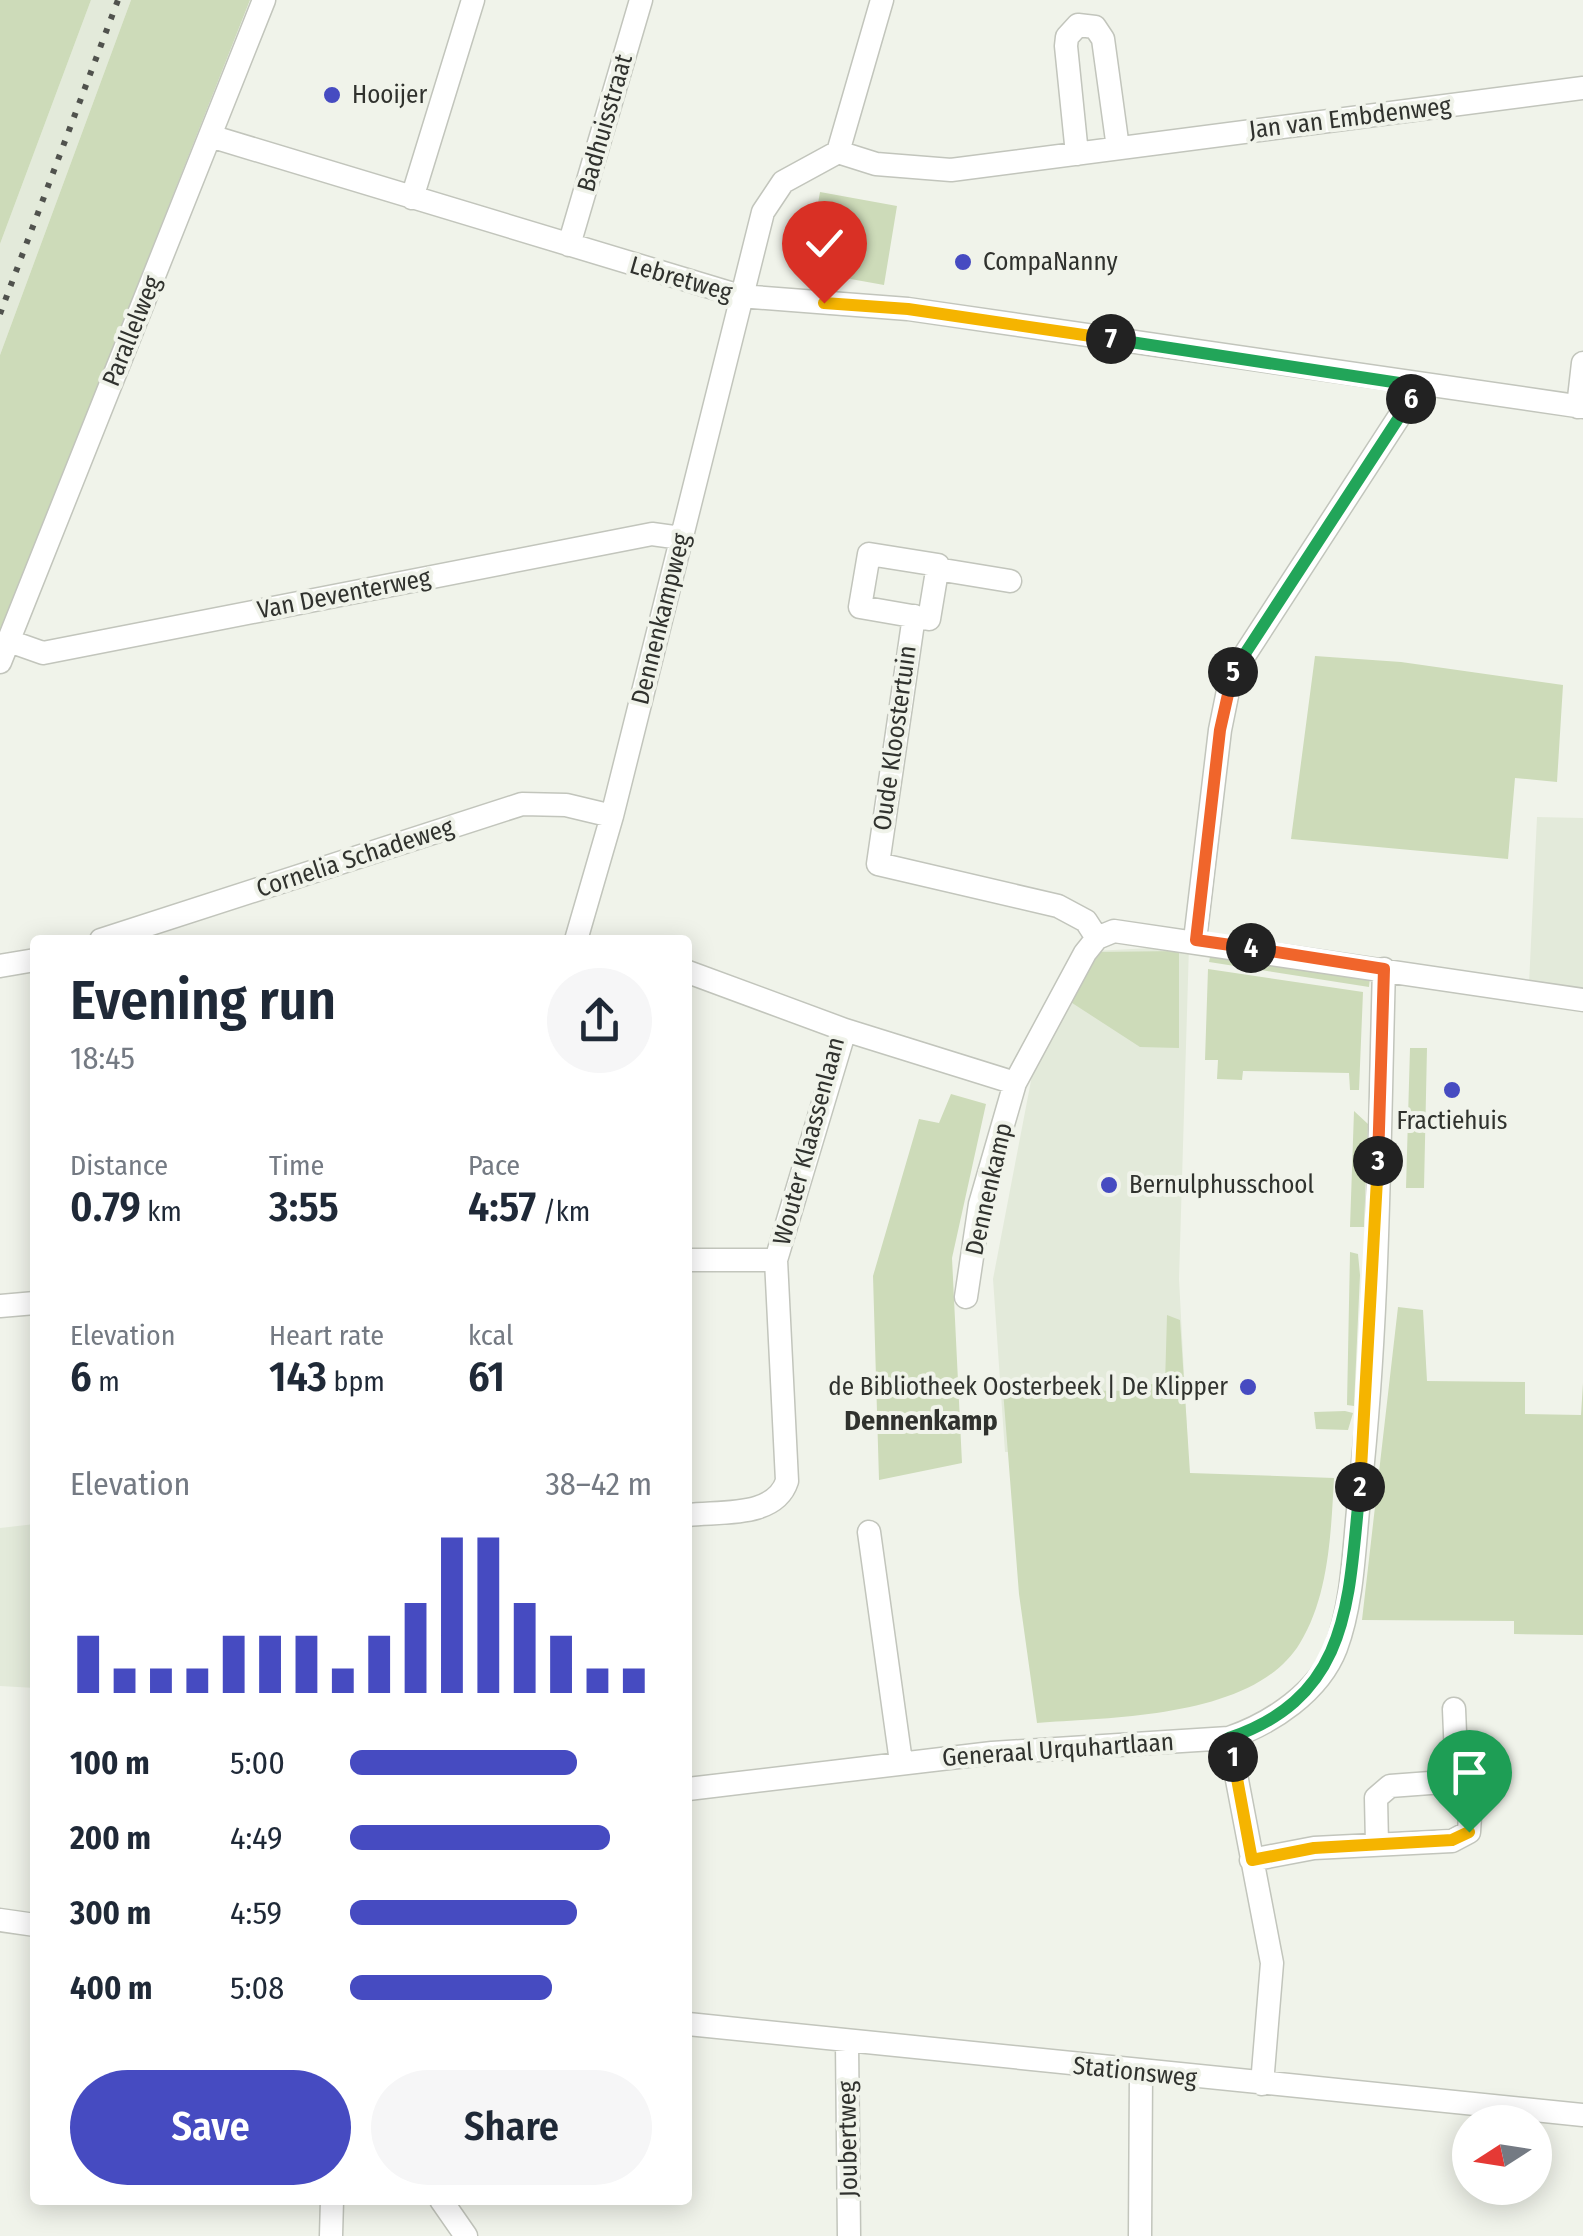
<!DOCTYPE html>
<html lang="en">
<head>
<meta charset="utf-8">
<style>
  :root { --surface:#fff; --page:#f6f6f7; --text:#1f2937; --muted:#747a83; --accent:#464bc1 }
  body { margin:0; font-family:"Fira Sans Condensed",sans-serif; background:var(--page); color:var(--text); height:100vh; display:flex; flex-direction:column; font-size:38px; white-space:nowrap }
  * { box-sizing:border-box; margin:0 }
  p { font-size:32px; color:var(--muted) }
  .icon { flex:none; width:55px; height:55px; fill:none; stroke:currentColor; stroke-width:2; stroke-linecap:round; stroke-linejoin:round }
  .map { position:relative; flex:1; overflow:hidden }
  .panel { position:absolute; left:30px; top:935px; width:662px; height:1270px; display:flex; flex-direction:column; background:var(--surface); border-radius:10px; box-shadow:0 5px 25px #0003 }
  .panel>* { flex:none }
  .needle { width:65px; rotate:258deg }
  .controls { position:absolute; left:1452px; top:2105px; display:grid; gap:20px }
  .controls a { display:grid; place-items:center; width:100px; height:100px; border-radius:50%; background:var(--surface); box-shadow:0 5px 25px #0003; font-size:50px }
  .pin { position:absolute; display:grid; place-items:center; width:85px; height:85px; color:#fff; margin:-102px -42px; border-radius:50% 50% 50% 0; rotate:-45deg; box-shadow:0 0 10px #0007 }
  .pin .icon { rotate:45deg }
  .km { position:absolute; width:50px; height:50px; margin:-25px; border-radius:50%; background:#222; color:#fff; font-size:28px; line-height:50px; text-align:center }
  .round { display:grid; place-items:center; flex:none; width:105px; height:105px; border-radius:52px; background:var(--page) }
  .headline { display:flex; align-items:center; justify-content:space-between; height:170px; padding:0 40px }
  h1 { font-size:55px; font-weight:600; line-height:75px }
  .stats { display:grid; grid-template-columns:repeat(3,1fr); gap:15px; height:170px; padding:10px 40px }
  .stats div { display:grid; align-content:center }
  .stats b { font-size:42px; font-weight:600 }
  .stats small { font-size:28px; font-weight:400 }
  .stats p { font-size:28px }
  .chart { height:280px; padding:20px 40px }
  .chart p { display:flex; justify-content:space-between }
  .chart svg { width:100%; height:180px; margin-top:10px; stroke:var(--accent); stroke-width:6 }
  .cta { display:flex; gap:20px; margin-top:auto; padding:20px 40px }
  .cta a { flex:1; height:115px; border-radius:60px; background:var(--accent); color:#fff; font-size:40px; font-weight:600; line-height:115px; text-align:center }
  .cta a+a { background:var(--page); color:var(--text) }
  ul { padding:0 40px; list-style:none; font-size:32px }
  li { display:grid; grid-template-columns:160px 120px 1fr; align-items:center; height:75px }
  li i { height:25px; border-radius:12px; background:var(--accent) }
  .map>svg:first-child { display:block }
  .built { fill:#e3eada }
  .green { fill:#cddbb9 }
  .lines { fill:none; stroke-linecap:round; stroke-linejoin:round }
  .minor-casing { stroke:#c2c5bc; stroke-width:25 }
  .minor { stroke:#fff; stroke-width:22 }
  .rail { stroke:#50524d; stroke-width:6; stroke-dasharray:5 10; stroke-linecap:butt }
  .split-1-casing { stroke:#fff; stroke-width:20 }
  .split-2-casing { stroke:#fff; stroke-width:20 }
  .split-3-casing { stroke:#fff; stroke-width:20 }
  .split-4-casing { stroke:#fff; stroke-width:20 }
  .split-5-casing { stroke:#fff; stroke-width:20 }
  .split-6-casing { stroke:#fff; stroke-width:20 }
  .split-7-casing { stroke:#fff; stroke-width:20 }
  .split-8-casing { stroke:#fff; stroke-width:20 }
  .split-1 { stroke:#f5b400; stroke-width:12 }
  .split-2 { stroke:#22a559; stroke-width:12 }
  .split-3 { stroke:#f5b400; stroke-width:12 }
  .split-4 { stroke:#f0652b; stroke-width:12 }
  .split-5 { stroke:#f0652b; stroke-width:12 }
  .split-6 { stroke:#22a559; stroke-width:12 }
  .split-7 { stroke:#22a559; stroke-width:12 }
  .split-8 { stroke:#f5b400; stroke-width:12 }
  .poi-dot { fill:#464bc1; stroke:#f0f3ea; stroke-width:4 }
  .labels { text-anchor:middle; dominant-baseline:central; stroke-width:8; stroke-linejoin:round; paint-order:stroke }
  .poi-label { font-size:25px; fill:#30322e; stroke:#f0f3ea; text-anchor:start }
  .street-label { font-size:25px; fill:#30322e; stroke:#f0f3ea }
  .neighbourhood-label { font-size:28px; font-weight:bold; fill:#30322e; stroke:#f0f3ea }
</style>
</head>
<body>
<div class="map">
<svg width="1583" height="2236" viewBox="0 0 1583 2236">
  <rect width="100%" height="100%" fill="#f0f3ea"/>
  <path class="built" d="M 91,0 L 131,0 L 0,355 L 0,244 Z
    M 1537,817 L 1583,818 L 1583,993 L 1529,984 Z
    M 1189,946 L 1179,1279 L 1188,1450 L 1005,1452 L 993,1279 L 1034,1065 L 1094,951 Z
    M 35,1524 L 35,1688 L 0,1686 L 0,1528 Z"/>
  <path class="green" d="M 0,0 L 91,0 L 0,244 Z
    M 131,0 L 250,0 L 0,634 L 0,355 Z
    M 820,192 L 897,206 L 884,285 L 806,271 Z
    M 1315,656 L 1401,662 L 1563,685 L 1557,782 L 1515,778 L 1508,859 L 1291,839 Z
    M 1179,951 L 1179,1048 L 1140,1047 L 1066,999 L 1097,952 Z
    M 1211,952 L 1370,977 L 1369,987 L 1209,962 Z
    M 1208,969 L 1363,992 L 1359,1090 L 1350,1090 L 1349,1073 L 1243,1071 L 1242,1080 L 1217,1079 L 1218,1060 L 1205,1060 Z
    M 1410,1048 L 1427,1048 L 1424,1188 L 1406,1188 Z
    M 951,1094 L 986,1104 L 952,1258 L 962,1463 L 879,1480 L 873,1276 L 919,1119 L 939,1123 Z
    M 1354,1111 L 1368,1124 L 1364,1227 L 1350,1227 Z
    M 1350,1252 L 1358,1254 L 1360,1275 L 1354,1406 L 1347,1405 Z
    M 1398,1307 L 1423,1310 L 1427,1381 L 1525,1382 L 1525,1414 L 1581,1415 L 1583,1383 L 1583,1635 L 1514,1634 L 1514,1621 L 1362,1620 Z
    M 1167,1315 L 1180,1320 L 1190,1473 L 1334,1478 C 1331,1532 1329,1596 1300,1643 C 1255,1718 1115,1717 1037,1723 L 1019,1594 L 1003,1390 L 1141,1391 L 1142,1384 L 1165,1384 Z
    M 1345,1411 L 1353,1413 L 1348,1430 L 1316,1429 L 1314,1412 Z"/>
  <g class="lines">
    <g class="minor-casing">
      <path id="minor" d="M 210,136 L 740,296 L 908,309 L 1583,407
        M 838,152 L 876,164 L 951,170 L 1583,88
        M 838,152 L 882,0
        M 1077,154 L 1066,46 L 1067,37 L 1078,25 L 1095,27 L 1103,39 L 1118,148
        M 412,198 L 473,0
        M 569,245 L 641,0
        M 1578,407 L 1583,363
        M 869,554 L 938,565 L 929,619 L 860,607 Z
        M 937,569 L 1010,581
        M 914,616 L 878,864 L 1058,906 L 1086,921 L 1097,938
        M 9,641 L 43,653 L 652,534 L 681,538
        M 0,662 L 264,0
        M 101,940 L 522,804 L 566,805 L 612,816
        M 576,940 L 612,816 L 763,212 L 783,182 L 838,152
        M 1195,940 L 1220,730 L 1231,676 L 1419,386
        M 0,966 L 35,960
        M 688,972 L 845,1030 L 776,1260 L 787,1481 C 775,1518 721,1511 688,1515
        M 845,1030 L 1015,1083 L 1085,953 L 1097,938 L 1114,931 L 1583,1000
        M 688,1260 L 776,1260
        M 966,1297 L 980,1204 L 1015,1083
        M 0,1306 L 35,1303
        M 869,1532 L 901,1762
        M 1454,1709 L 1457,1781
        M 1229,1738 L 1272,1963 L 1262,2084
        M 688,1789 L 992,1753 L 1229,1738 C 1272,1723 1319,1692 1336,1648 C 1354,1600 1354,1541 1360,1491 C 1379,1318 1379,1142 1384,969
        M 1251,1860 L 1314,1848 L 1452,1841 L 1469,1832 L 1471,1800 L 1457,1781 L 1390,1786 L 1376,1798 L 1377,1844
        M 0,1920 L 35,1925
        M 688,2024 L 1583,2115
        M 847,2043 L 849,2236
        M 441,2200 L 466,2236
        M 331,2236 L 332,2200
        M 1140,2236 L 1141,2072"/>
    </g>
    <use href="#minor" class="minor"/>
    <path class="rail" d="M 0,314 L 118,0"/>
  </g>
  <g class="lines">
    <g class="split-1-casing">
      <path id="split-1" d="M 1233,1757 L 1252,1860 L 1314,1848 L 1452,1840 L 1469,1832"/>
    </g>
    <g class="split-2-casing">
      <path id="split-2" d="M 1233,1757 L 1229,1738 C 1353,1696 1348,1597 1360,1487"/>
    </g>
    <g class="split-3-casing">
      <path id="split-3" d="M 1360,1487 L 1378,1161"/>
    </g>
    <g class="split-4-casing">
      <path id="split-4" d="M 1251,948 L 1384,969 L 1378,1161"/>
    </g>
    <g class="split-5-casing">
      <path id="split-5" d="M 1233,672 L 1220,730 L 1196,940 L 1251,948"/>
    </g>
    <g class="split-6-casing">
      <path id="split-6" d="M 1233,672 L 1411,399"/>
    </g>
    <g class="split-7-casing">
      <path id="split-7" d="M 1111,339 L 1419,386 L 1411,399"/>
    </g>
    <g class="split-8-casing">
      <path id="split-8" d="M 824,303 L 908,309 L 1111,339"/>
    </g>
    <use href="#split-1" class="split-1"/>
    <use href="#split-2" class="split-2"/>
    <use href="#split-3" class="split-3"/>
    <use href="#split-4" class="split-4"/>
    <use href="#split-5" class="split-5"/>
    <use href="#split-6" class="split-6"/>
    <use href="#split-7" class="split-7"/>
    <use href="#split-8" class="split-8"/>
  </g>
  <g class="poi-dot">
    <circle cx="332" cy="95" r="10"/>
    <circle cx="963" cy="262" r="10"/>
    <circle cx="1452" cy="1090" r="10"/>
    <circle cx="1109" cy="1185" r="10"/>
    <circle cx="1248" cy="1387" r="10"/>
  </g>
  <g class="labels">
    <g class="poi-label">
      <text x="352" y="95">Hooijer</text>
      <text x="983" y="262">CompaNanny</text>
      <text x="1452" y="1121" text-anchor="middle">Fractiehuis</text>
      <text x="1129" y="1185">Bernulphusschool</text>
      <text x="1228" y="1387" text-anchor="end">de Bibliotheek Oosterbeek | De Klipper</text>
    </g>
    <g class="street-label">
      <text transform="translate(1350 118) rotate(-7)">Jan van Embdenweg</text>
      <text transform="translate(605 123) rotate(-74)">Badhuisstraat</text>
      <text transform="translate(681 279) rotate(16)">Lebretweg</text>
      <text transform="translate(132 331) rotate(-68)">Parallelweg</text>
      <text transform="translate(344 594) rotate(-11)">Van Deventerweg</text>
      <text transform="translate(661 619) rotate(-76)">Dennenkampweg</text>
      <text transform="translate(895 738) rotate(-82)">Oude Kloostertuin</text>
      <text transform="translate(355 858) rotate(-18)">Cornelia Schadeweg</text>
      <text transform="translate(809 1141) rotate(-75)">Wouter Klaassenlaan</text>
      <text transform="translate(989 1189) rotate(-77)">Dennenkamp</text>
      <text transform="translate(1058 1750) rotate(-4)">Generaal Urquhartlaan</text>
      <text transform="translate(1135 2072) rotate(6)">Stationsweg</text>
      <text transform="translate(848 2139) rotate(-91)">Joubertweg</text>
    </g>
    <g class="neighbourhood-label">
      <text x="921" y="1420">Dennenkamp</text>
    </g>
  </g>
</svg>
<div class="controls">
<a><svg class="needle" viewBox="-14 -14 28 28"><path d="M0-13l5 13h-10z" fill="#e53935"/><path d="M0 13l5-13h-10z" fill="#747a83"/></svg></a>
</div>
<div class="pin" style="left:1469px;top:1832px;background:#1e9e55"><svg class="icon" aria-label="arrive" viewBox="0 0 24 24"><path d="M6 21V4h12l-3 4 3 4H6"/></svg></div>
<div class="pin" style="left:824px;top:303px;background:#d93025"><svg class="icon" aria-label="check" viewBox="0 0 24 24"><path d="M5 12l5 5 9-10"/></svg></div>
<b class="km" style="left:1233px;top:1757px">1</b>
<b class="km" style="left:1360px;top:1487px">2</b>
<b class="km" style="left:1378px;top:1161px">3</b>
<b class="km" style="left:1251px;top:948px">4</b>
<b class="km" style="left:1233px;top:672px">5</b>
<b class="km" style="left:1411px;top:399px">6</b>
<b class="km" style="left:1111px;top:339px">7</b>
<section class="panel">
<div class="headline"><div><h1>Evening run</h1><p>18:45</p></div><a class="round"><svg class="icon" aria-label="share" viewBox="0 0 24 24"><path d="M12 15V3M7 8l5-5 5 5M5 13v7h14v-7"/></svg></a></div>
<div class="stats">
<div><p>Distance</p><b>0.79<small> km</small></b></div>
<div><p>Time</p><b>3:55</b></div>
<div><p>Pace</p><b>4:57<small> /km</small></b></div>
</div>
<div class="stats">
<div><p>Elevation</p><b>6<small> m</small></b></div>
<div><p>Heart rate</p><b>143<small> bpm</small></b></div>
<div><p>kcal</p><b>61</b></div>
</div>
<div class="chart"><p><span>Elevation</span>38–42 m</p>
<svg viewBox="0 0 160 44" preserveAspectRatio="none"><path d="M5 44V30M15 44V38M25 44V38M35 44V38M45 44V30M55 44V30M65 44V30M75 44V38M85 44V30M95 44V22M105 44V6M115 44V6M125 44V22M135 44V30M145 44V38M155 44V38"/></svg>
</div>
<ul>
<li><b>100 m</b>5:00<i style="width:75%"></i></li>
<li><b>200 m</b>4:49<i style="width:86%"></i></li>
<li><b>300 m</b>4:59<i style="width:75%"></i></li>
<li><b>400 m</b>5:08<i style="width:67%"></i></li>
</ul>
<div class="cta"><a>Save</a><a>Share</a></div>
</section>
</div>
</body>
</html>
